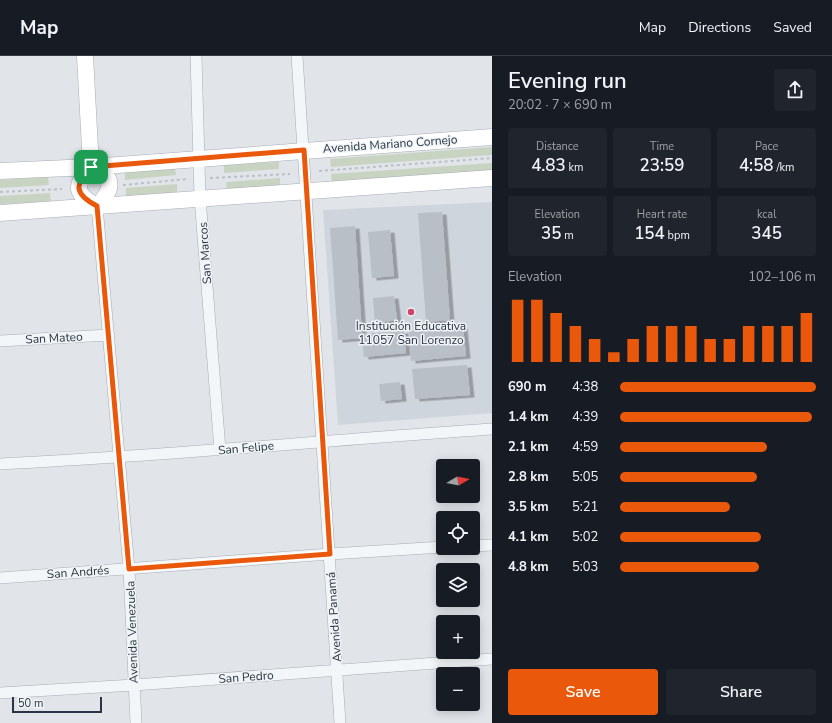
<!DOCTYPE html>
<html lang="en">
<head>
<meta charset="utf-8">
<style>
  :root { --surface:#171b24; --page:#20242c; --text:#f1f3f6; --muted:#9ea1a6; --line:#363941; --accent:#ea580c }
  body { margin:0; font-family:"Nunito Sans",sans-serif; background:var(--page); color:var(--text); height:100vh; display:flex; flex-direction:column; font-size:15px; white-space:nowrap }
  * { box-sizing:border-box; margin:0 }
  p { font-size:13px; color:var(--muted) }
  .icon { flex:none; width:22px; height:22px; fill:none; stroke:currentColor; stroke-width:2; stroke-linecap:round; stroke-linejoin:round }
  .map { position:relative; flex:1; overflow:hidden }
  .drawer { display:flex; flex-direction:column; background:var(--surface); width:340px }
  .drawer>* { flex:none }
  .needle { width:26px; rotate:80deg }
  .tools { position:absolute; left:436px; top:403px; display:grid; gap:8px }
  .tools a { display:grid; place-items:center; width:44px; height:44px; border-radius:4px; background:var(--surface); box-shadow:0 2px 10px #0003; font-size:20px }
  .scale { position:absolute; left:12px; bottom:10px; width:90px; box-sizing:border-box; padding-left:4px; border:2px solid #293542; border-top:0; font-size:11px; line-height:14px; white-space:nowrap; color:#293542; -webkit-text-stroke:3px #f0f4f7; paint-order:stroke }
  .pin { position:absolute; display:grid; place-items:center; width:34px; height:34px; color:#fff; margin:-17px; border-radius:8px; box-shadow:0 2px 6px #0006 }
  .round { display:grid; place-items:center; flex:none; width:42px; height:42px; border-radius:4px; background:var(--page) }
  .summary { display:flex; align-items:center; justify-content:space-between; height:68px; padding:0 16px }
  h1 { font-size:22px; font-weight:600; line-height:30px }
  .stats { display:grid; grid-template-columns:repeat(3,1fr); gap:6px; height:68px; padding:4px 16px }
  .stats div { display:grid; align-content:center; border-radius:4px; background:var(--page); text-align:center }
  .stats b { font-size:17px; font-weight:600 }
  .stats small { font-size:11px; font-weight:400 }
  .stats p { font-size:11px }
  .chart { height:112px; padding:8px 16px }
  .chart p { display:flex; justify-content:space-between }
  .chart svg { width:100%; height:72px; margin-top:4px; stroke:var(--accent); stroke-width:6 }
  .primary-button { display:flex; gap:8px; margin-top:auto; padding:8px 16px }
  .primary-button a { flex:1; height:46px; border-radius:4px; background:var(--accent); color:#fff; font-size:16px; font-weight:600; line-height:46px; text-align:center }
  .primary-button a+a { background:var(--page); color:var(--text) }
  ul { padding:0 16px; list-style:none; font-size:13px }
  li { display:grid; grid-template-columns:64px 48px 1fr; align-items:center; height:30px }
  li i { height:10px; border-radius:5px; background:var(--accent) }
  header { display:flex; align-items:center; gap:24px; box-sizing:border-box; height:56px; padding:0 20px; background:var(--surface); border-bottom:1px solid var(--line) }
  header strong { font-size:19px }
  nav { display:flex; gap:22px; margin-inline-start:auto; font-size:14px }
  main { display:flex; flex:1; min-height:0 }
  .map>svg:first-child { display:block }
  .built { fill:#cfd5dc }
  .green { fill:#c8d4c1 }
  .building { fill:#b8bfc7; filter:url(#shadow) }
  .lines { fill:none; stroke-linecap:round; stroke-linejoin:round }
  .street-casing { stroke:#a6adb4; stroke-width:12 }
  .secondary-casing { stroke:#a6adb4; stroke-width:17 }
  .path { stroke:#bac0c5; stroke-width:2; stroke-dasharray:3 3; stroke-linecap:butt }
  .street { stroke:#f3f6f8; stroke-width:11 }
  .secondary { stroke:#fff; stroke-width:16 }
  .route-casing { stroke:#fff; stroke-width:8 }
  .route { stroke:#ea580c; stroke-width:5 }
  .poi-dot { fill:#d14368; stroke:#f0f4f7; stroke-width:1.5 }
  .labels { text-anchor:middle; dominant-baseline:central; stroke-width:3; stroke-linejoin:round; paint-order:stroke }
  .street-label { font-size:12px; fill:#293542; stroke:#f0f4f7 }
  .poi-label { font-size:12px; fill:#293542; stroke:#f0f4f7 }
</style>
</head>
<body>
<header>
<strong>Map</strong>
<nav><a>Map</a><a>Directions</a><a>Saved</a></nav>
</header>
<main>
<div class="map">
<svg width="492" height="667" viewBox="0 0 492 667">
  <defs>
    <filter id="shadow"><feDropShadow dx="4.5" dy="2.5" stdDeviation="0" flood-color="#0004"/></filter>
  </defs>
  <rect width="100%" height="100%" fill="#e1e5ea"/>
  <path class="built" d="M 492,146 L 492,357 L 338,369 L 323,154 Z"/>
  <path class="green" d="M 492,91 L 492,99 L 331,111 L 330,103 Z
    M 279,106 L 279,113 L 224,117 L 224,109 Z
    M 492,107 L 492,115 L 332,127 L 331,118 Z
    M 175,112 L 176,119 L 125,124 L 125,116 Z
    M 48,121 L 49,129 L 0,132 L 0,124 Z
    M 280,122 L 280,131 L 227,134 L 226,126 Z
    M 177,128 L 177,136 L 126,141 L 126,132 Z
    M 50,137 L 51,146 L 0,148 L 0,140 Z"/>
  <path class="building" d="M 442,156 L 450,264 L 426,266 L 418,157 Z
    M 355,170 L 362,278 L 404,275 L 406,297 L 364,301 L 362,282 L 338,284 L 330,172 Z
    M 390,174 L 394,220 L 372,222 L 368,176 Z
    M 394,240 L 397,264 L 375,267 L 373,242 Z
    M 463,270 L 466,300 L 411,305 L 409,275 Z
    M 467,309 L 470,339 L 415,343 L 412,313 Z
    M 400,326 L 402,343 L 381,345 L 379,328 Z"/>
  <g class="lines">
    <g class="street-casing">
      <path id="street" d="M 196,0 L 200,142 L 220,394
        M 297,0 L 340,667
        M 97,150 L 129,513 L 136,667
        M 0,285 L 109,279
        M 0,408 C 164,400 328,384 492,373
        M 473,490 L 492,489
        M 0,522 L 330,498 L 443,491
        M 0,637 L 134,629 L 492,603"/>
    </g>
    <g class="secondary-casing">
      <path id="secondary" d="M 85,0 L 91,111 C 74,129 74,138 97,150 C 114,133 115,120 91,111
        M 0,115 L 91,111 L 492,81
        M 0,157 L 492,122"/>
    </g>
    <path class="path" d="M 319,115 L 492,102
      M 210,122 L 290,118
      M 123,129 L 188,123
      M 0,136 L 62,133"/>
    <use href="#street" class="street"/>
    <use href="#secondary" class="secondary"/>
  </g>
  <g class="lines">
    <g class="route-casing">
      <path id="route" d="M 304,94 L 330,498 L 129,513 L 97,150 C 74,138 74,128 91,111 Z"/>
    </g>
    <use href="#route" class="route"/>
  </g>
  <circle class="poi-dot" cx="411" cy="256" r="4"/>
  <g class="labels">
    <g class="street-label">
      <text transform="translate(390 88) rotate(-4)">Avenida Mariano Cornejo</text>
      <text transform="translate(205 197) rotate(-94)">San Marcos</text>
      <text transform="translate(54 282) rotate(-3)">San Mateo</text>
      <text transform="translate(246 392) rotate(-5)">San Felipe</text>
      <text transform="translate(78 516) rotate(-4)">San Andrés</text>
      <text transform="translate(334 561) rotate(-94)">Avenida Panamá</text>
      <text transform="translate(132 576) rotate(-92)">Avenida Venezuela</text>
      <text transform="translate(246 621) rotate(-4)">San Pedro</text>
    </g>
    <g class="poi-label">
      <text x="411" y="270">Institución Educativa<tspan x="411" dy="14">11057 San Lorenzo</tspan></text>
    </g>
  </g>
</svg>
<div class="tools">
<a><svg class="needle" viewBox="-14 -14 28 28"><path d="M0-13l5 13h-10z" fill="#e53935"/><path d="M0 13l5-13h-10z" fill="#9ea1a6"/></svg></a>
<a><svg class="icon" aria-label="locate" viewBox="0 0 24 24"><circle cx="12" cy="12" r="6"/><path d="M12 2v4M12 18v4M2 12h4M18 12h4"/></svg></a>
<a><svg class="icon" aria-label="layers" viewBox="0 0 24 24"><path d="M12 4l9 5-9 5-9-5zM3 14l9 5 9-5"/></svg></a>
<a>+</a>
<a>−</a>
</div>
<div class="scale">50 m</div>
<div class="pin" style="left:91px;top:111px;background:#1e9e55"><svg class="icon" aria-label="arrive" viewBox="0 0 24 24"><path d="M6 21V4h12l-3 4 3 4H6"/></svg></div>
</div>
<section class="drawer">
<div class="summary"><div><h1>Evening run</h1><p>20:02 · 7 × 690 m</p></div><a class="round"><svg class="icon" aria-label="share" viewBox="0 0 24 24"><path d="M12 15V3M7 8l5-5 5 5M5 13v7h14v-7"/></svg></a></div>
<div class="stats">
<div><p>Distance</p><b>4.83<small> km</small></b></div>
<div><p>Time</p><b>23:59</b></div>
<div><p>Pace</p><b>4:58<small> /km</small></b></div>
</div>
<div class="stats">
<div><p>Elevation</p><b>35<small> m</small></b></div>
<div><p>Heart rate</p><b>154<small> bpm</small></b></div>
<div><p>kcal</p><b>345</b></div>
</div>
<div class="chart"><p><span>Elevation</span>102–106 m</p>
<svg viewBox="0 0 160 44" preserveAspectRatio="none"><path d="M5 44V6M15 44V6M25 44V14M35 44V22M45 44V30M55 44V38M65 44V30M75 44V22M85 44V22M95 44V22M105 44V30M115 44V30M125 44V22M135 44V22M145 44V22M155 44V14"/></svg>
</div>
<ul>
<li><b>690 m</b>4:38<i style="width:100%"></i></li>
<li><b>1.4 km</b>4:39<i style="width:98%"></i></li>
<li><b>2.1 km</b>4:59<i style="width:75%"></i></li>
<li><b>2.8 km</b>5:05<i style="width:70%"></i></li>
<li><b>3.5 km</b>5:21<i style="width:56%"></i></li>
<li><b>4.1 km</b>5:02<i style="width:72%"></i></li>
<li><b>4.8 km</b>5:03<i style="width:71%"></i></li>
</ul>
<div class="primary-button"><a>Save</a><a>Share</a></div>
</section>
</main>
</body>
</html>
